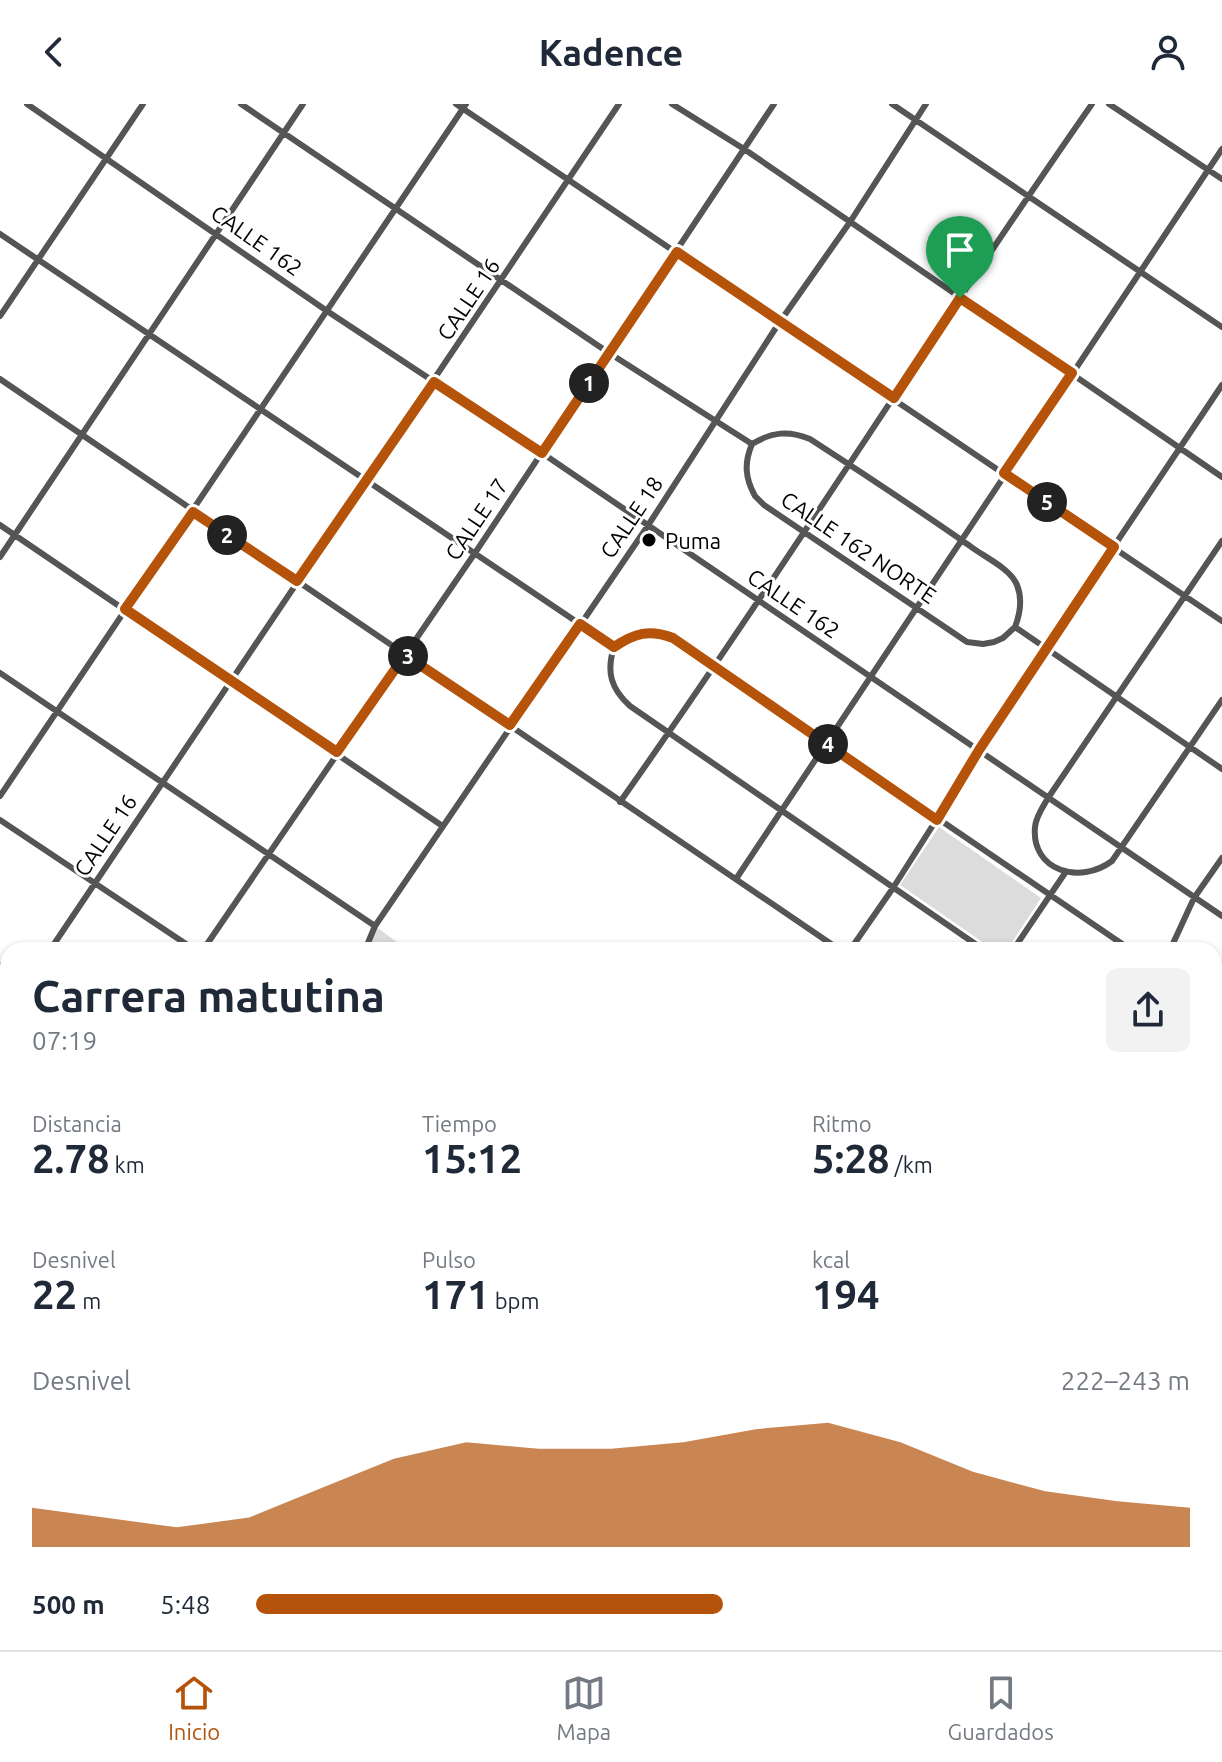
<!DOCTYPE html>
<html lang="es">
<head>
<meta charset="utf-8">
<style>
  :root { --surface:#fff; --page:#f2f2f3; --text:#1f2937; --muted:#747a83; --line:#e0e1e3; --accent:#b45309 }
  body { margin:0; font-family:Ubuntu,sans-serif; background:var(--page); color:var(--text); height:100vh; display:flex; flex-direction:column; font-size:30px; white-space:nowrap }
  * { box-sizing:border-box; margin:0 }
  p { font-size:26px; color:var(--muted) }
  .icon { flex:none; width:44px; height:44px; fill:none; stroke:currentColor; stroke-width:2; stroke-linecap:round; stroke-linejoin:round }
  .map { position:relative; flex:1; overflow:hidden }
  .side { position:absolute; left:0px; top:838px; width:1222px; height:708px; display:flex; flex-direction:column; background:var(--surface); border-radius:24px 24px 0 0; box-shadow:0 2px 6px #0004 }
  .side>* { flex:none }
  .pin { position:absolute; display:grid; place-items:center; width:68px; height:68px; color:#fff; margin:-82px -34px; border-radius:50% 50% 50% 0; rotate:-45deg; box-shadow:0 0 8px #0007 }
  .pin .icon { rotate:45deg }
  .km { position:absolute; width:40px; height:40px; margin:-20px; border-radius:50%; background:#222; color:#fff; font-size:22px; line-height:40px; text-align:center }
  .round { display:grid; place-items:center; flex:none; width:84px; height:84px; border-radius:12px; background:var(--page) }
  .summary { display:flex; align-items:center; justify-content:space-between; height:136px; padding:0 32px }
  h1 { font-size:44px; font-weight:600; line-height:60px }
  .stats { display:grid; grid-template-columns:repeat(3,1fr); gap:12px; height:136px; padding:8px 32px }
  .stats div { display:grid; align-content:center }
  .stats b { font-size:40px; font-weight:600 }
  .stats small { font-size:22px; font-weight:400 }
  .stats p { font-size:22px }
  .chart { height:224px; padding:16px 32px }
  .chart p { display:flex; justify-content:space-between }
  .chart svg { width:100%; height:144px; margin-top:8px; fill:var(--accent); opacity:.7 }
  ul { padding:0 32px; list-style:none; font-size:26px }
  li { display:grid; grid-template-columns:128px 96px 1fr; align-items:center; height:60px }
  li i { height:20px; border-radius:10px; background:var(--accent) }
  header { display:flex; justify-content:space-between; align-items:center; height:104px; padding:0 32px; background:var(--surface); font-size:36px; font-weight:600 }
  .tab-bar { display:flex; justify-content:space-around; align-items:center; height:112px; border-top:2px solid var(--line); background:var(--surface); font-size:22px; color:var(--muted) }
  .tab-bar a { display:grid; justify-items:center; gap:4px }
  .tab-bar .current { color:var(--accent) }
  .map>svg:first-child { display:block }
  .green { fill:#dcdcdc }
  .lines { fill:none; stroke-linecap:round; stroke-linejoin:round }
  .street { stroke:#555; stroke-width:6 }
  .route-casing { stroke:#fff; stroke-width:16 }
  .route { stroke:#b45309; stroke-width:10 }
  .poi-dot { fill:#000; stroke:#fff; stroke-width:3 }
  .labels { text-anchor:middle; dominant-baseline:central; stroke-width:6; stroke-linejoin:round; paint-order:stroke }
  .street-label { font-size:22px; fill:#000; stroke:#fff }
  .poi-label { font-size:22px; fill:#000; stroke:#fff; text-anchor:start }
</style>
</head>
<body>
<header><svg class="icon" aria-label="back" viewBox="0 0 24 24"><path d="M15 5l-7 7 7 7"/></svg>Kadence<svg class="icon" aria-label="person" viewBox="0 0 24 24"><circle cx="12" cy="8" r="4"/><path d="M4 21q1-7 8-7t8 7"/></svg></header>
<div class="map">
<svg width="1222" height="1546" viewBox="0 0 1222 1546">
  <rect width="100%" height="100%" fill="#fff"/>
  <path class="green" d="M 939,723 L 1041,794 L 1007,846 L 994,846 L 900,781 Z
    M 375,822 L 408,846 L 367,846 Z"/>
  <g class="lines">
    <path class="street" d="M 27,0 L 327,207 L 542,349 L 1222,812
      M 241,0 L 609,249 L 752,340 C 744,359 745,374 755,392 L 764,401 L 967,538 L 983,540 L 994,538 L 1003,534 L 1015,523 L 1222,665
      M 456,0 L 1222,517
      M 672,0 L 744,45 L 1222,373
      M 892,0 L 1222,223
      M 1109,0 L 1222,75
      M 0,130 L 614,543
      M 0,212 L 143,0
      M 0,275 L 840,846
      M 752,340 C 772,328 788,326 810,335 C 864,370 917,405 970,442 C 984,453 1010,464 1017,481 C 1023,496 1020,510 1015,523
      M 0,421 L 441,721
      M 1222,437 L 1048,694 C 1043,703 1036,712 1035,723 C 1031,767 1080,781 1112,757 L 1222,596
      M 0,453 L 303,0
      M 614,543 C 635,529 649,525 673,534 L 1131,846
      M 614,543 C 606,568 611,585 630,602 L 984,846
      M 0,569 L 375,822
      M 0,692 L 466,0
      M 620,698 C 782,469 931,230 1092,0
      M 0,716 L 195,846
      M 736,775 L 1222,45
      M 50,846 L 619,0
      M 203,846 L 475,449 L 774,0
      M 365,846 L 375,822 L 647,423 L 779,219 L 850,118 L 926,0
      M 850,846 L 893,784 L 1045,545 L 1222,281
      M 1013,846 L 1065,769
      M 1170,846 L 1194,794 L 1222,754
      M 0,861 L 8,866
      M 0,921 L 8,909
      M 1214,951 L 1222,957
      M 1214,993 L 1222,982
      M 0,1004 L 8,1010
      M 1214,1112 L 1222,1118
      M 0,1149 L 8,1137
      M 0,1154 L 8,1159
      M 1214,1212 L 1222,1217
      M 1214,1236 L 1222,1224
      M 0,1297 L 8,1302
      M 1214,1344 L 1222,1349
      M 0,1407 L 8,1395
      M 0,1442 L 8,1448
      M 1214,1473 L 1222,1462
      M 140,1538 L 151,1546
      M 879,1538 L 892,1546
      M 1114,1538 L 1125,1546
      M 831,1546 L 837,1538
      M 1000,1546 L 1006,1538
      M 1163,1546 L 1169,1538"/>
  </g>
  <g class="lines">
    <g class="route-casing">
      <path id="route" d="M 677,148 L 894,294 L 960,194 L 1072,269 L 1004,369 L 1114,443 L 979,646 L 937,716 L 673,534 C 649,525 635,529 614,543 L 580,520 L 510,621 L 405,551 L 337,648 L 125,505 L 193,408 L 297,477 L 434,278 L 542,349 Z"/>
    </g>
    <use href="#route" class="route"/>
  </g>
  <circle class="poi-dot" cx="649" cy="436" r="8"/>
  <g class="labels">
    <g class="street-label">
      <text transform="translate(257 136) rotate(35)">CALLE 162</text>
      <text transform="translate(468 195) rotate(-56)">CALLE 16</text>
      <text transform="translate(631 413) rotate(-56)">CALLE 18</text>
      <text transform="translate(476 415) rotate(-56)">CALLE 17</text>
      <text transform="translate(859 443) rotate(34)">CALLE 162 NORTE</text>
      <text transform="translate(794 499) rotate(34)">CALLE 162</text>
      <text transform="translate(105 731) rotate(-56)">CALLE 16</text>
    </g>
    <g class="poi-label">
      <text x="665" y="436">Puma</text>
    </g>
  </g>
</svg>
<div class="pin" style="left:960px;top:194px;background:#1e9e55"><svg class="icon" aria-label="arrive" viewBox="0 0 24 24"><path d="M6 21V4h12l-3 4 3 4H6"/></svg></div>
<b class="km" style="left:589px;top:279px">1</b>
<b class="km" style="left:227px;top:431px">2</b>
<b class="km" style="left:408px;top:552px">3</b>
<b class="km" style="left:828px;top:640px">4</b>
<b class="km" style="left:1047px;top:398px">5</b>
<section class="side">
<div class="summary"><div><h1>Carrera matutina</h1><p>07:19</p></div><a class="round"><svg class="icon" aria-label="share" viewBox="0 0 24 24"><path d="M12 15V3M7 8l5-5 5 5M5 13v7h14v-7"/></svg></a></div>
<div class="stats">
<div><p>Distancia</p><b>2.78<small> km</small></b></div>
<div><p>Tiempo</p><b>15:12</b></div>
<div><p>Ritmo</p><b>5:28<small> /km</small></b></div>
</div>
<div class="stats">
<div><p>Desnivel</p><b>22<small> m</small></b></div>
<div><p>Pulso</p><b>171<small> bpm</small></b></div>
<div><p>kcal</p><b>194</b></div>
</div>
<div class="chart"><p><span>Desnivel</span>222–243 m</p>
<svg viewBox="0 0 160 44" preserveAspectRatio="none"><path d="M0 44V32L10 35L20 38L30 35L40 26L50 17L60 12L70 14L80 14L90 12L100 8L110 6L120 12L130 21L140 27L150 30L160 32V44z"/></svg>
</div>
<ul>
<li><b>500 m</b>5:48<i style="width:50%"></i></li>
</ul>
</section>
</div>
<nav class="tab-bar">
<a class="current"><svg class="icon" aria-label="home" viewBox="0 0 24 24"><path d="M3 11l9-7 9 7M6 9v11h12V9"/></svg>Inicio</a>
<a><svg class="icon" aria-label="map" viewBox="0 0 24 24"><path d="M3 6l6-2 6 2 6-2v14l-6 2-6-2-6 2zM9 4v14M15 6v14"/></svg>Mapa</a>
<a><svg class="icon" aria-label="saved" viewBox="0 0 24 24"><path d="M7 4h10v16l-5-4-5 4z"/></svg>Guardados</a>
</nav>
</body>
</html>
